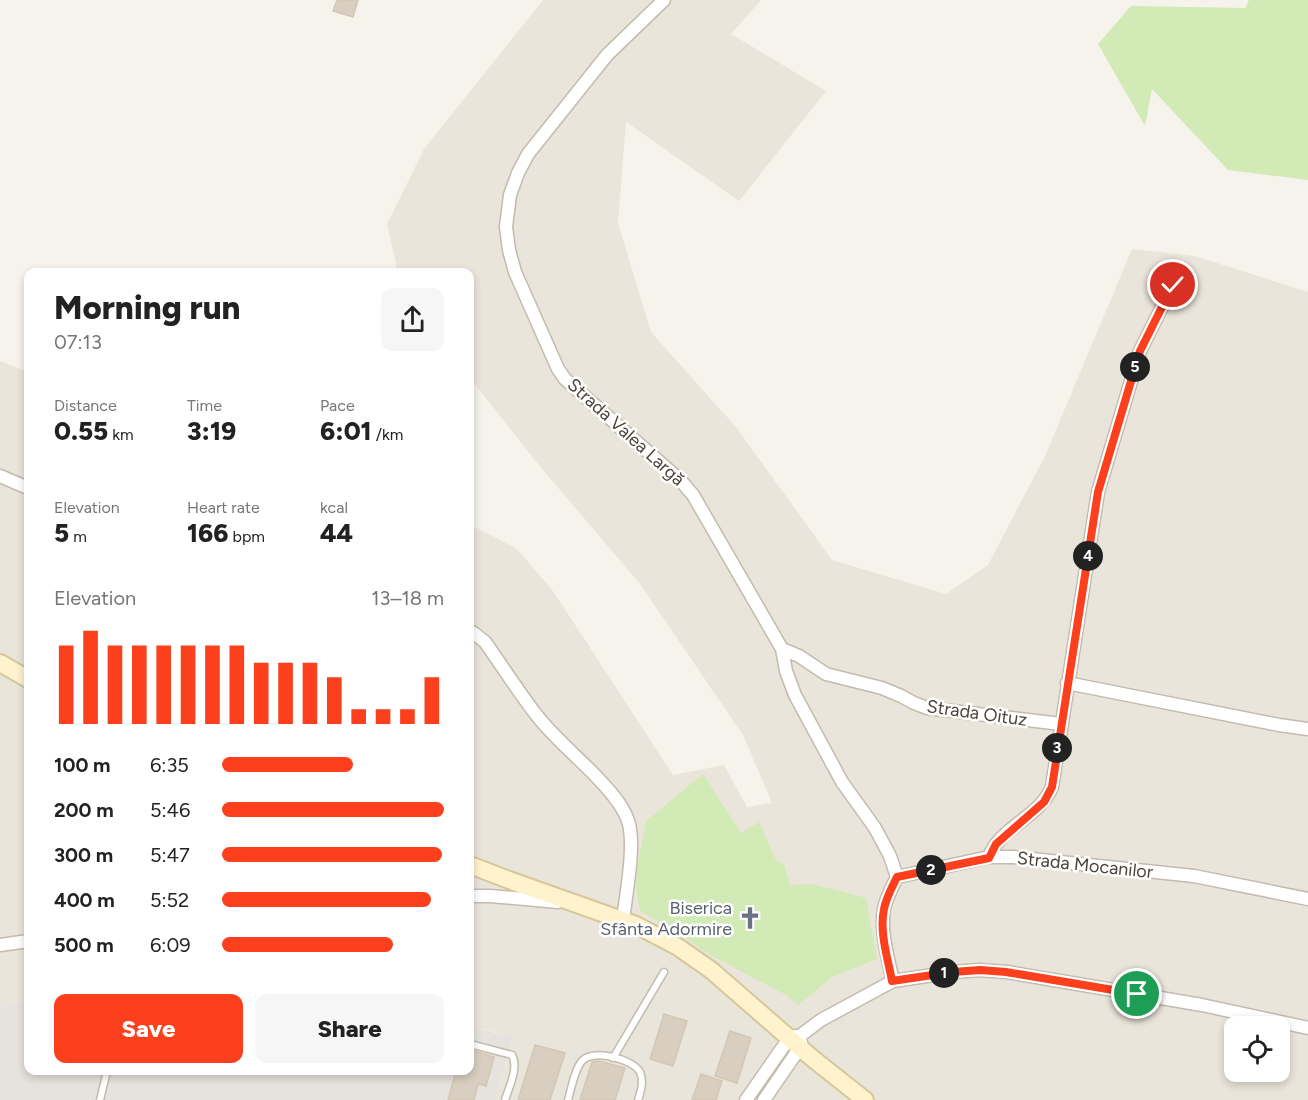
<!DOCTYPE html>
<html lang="en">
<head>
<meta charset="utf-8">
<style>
  :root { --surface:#fff; --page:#f6f6f6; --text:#222; --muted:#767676; --accent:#fc3f1d }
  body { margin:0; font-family:Figtree,sans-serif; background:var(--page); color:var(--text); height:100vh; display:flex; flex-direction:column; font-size:22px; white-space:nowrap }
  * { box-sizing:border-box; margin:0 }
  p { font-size:20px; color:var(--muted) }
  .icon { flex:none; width:33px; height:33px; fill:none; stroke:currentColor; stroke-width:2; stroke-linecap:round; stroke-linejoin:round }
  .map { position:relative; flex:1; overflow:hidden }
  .panel { position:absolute; left:24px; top:268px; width:450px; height:807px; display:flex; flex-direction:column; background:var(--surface); border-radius:12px; box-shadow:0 3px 9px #0003 }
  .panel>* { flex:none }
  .controls { position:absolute; left:1224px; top:1016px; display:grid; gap:12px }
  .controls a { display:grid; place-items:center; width:66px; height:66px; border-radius:12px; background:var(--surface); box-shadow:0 3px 9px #0003; font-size:30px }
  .pin { position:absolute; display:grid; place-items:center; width:51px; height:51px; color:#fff; margin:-26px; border:3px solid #fff; border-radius:50%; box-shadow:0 2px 6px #0007 }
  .km { position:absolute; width:30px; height:30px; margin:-15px; border-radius:50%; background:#222; color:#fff; font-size:16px; line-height:30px; text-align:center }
  .round { display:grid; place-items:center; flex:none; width:63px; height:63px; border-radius:12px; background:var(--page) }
  .summary { display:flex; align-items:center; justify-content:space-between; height:102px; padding:0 30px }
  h1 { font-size:33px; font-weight:800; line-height:45px }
  .stats { display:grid; grid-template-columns:repeat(3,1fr); gap:9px; height:102px; padding:6px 30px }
  .stats div { display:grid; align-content:center }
  .stats b { font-size:26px; font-weight:800 }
  .stats small { font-size:16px; font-weight:400 }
  .stats p { font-size:16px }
  .chart { height:168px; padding:12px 30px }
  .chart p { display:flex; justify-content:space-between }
  .chart svg { width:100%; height:108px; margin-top:6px; stroke:var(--accent); stroke-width:6 }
  .button { display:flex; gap:12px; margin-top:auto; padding:12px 30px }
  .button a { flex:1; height:69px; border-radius:12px; background:var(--accent); color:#fff; font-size:24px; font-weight:800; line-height:69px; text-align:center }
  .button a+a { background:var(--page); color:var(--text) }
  ul { padding:0 30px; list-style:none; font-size:20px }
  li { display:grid; grid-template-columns:96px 72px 1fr; align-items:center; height:45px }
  li i { height:15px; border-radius:8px; background:var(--accent) }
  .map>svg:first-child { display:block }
  .residential { fill:#eae5da; fill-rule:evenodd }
  .industrial { fill:#e6e2dd }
  .green { fill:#d2eab5 }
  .building { fill:#d8cfc1; stroke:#d3c7b4; stroke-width:1.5 }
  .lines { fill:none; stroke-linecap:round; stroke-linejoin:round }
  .service-casing { stroke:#c2bbae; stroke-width:9 }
  .minor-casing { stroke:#c2bbae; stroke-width:15 }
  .secondary-casing { stroke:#d6c79b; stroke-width:20 }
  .service { stroke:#fff; stroke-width:6 }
  .minor { stroke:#fff; stroke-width:12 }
  .secondary { stroke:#fff3cd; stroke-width:16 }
  .route-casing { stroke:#fff; stroke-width:12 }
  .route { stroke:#fc3f1d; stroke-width:8 }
  .labels { text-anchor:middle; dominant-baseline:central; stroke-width:5; stroke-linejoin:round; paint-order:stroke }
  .street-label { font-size:18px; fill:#4b4439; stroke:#fff }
  .worship-label { font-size:18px; fill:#5b616d; stroke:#fff; text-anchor:end }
</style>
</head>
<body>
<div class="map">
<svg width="1308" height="1100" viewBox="0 0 1308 1100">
  <rect width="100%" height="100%" fill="#f6f3ec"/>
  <path class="residential" d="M 543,0 L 761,0 L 731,34 L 826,91 L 739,201 L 626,122 L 618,223 L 651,332 L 736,427 L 832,560 L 946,594 L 988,565 L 1045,456 L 1132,249 L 1195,256 L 1308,292 L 1308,1100 L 495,1100 L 513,1037 L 470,1026 L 470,526 L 477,528 L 517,549 L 553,591 L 673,775 L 724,765 L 747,807 L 772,803 L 743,735 L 640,584 L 538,464 L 470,378 L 470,273 L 398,273 L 387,224 L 424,149 ZM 1234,1026 L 1280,1026 L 1280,1071 L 1234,1071 Z
    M 0,361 L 28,372 L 28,1003 L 0,1007 Z"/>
  <path class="industrial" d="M 28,1003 L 28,1071 L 470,1071 L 470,1026 L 495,1033 L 513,1036 L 495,1100 L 0,1100 L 0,1007 Z"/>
  <path class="green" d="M 1249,0 L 1308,0 L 1308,180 L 1228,170 L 1152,89 L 1145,126 L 1098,44 L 1131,6 L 1245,8 Z
    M 703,774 L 741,833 L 759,822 L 777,862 L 784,864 L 790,885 L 812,884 L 866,898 L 877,959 L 832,977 L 798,1005 L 786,995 L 712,956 L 676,931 L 641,912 C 630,883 641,851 646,821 Z"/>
  <path class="building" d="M 337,0 L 358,0 L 353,17 L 333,11 Z
    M 664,1014 L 687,1021 L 673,1066 L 650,1059 Z
    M 730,1031 L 751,1038 L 737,1083 L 715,1076 Z
    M 535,1045 L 565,1053 L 550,1100 L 518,1100 Z
    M 470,1050 L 494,1057 L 486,1086 L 478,1084 L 474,1100 L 448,1100 L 456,1071 L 470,1071 Z
    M 599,1061 L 625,1068 L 615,1100 L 580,1100 L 592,1062 Z
    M 701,1074 L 722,1081 L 716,1100 L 692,1100 Z"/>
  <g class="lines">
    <g class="service-casing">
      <path id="service" d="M 470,1044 L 512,1055 C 519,1068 509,1087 505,1100
        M 613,1058 L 664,972
        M 100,1100 L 107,1071
        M 568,1100 C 571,1090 575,1067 583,1060 C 594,1049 633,1059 640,1072 C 644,1081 641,1091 638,1100"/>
    </g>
    <g class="minor-casing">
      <path id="minor" d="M 664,0 L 607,55 L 528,154 L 518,173 L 510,195 L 506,227 L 509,250 L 515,272 L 558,369 L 565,379 L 681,481 L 693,495 L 782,649 L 786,671 L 795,695 L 842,782 L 875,828 L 890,856 L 897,877
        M 0,476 L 28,488
        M 470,631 L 475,634 L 485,642 C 503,667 519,693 538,717 C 558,742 584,762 605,786 C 615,797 625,809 629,824 C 635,849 626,894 623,920
        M 782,649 L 799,656 L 826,674 L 882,688 L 901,696 L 914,703 L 927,708 L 1061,724
        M 1067,683 L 1279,725 L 1308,729
        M 989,857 C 1000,827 1040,817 1052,787 L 1098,492 L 1140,351 L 1173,285
        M 897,877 L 989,857 L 1014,857 L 1194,876 L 1308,899
        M 470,896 L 490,896 L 558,902
        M 0,945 L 28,941
        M 893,981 C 888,958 880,932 884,909 C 886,898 892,887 897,877
        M 801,1035 L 821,1020 L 893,981 L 953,972 L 979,970 L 1007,972 L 1202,1005 L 1308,1028
        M 746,1100 L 790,1037 L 797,1036
        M 764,1100 L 801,1046 L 801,1042"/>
    </g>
    <g class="secondary-casing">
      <path id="secondary" d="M 0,663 L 28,679
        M 470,865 L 509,880 L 636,925 L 678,947 L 711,970 L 812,1058 L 865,1100"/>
    </g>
    <use href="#service" class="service"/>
    <use href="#minor" class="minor"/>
    <use href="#secondary" class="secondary"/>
  </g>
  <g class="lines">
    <g class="route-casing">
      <path id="route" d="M 1137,994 L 1006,972 L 980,970 L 953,972 L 892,981 C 888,959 879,932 884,909 C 886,898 892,887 897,877 L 989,858 L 996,844 L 1044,802 L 1052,787 L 1098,492 L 1140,351 L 1173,285"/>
    </g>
    <use href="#route" class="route"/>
  </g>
  <defs>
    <g id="church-bare" transform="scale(1.8)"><path d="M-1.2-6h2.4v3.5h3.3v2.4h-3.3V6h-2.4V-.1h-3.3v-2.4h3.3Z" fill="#6b7280" stroke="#fff" stroke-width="2.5" paint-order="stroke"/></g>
  </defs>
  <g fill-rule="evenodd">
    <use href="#church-bare" x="750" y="918"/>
  </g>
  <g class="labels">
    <g class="street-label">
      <text transform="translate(626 432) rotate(42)">Strada Valea Largă</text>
      <text transform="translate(977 713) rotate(8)">Strada Oituz</text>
      <text transform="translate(1085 865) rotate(6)">Strada Mocanilor</text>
    </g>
    <g class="worship-label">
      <text x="732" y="908">Biserica<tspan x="732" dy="21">Sfânta Adormire</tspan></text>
    </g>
  </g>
</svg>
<div class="controls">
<a><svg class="icon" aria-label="locate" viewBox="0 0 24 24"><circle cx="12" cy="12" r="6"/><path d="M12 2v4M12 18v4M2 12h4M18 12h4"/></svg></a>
</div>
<div class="pin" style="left:1137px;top:994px;background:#1e9e55"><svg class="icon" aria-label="arrive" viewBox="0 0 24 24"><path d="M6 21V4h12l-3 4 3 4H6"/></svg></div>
<div class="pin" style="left:1173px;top:285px;background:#d93025"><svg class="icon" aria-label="check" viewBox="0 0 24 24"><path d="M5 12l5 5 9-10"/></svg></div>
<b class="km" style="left:944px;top:973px">1</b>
<b class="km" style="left:931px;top:870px">2</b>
<b class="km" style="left:1057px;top:748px">3</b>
<b class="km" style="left:1088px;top:556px">4</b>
<b class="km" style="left:1135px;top:367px">5</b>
<section class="panel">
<div class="summary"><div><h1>Morning run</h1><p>07:13</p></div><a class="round"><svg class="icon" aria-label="share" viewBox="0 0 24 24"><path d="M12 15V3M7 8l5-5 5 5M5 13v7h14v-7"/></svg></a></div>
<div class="stats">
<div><p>Distance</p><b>0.55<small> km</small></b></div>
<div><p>Time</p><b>3:19</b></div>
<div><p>Pace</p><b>6:01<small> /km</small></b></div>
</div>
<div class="stats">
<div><p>Elevation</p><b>5<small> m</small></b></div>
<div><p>Heart rate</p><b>166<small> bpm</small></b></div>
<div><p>kcal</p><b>44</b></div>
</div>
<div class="chart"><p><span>Elevation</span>13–18 m</p>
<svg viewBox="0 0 160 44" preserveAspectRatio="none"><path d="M5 44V12M15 44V6M25 44V12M35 44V12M45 44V12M55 44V12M65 44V12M75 44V12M85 44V19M95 44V19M105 44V19M115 44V25M125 44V38M135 44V38M145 44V38M155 44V25"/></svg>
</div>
<ul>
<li><b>100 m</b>6:35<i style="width:59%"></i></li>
<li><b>200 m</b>5:46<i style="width:100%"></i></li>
<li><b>300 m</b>5:47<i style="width:99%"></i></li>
<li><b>400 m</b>5:52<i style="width:94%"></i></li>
<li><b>500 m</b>6:09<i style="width:77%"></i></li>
</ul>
<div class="button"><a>Save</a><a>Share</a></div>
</section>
</div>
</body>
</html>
